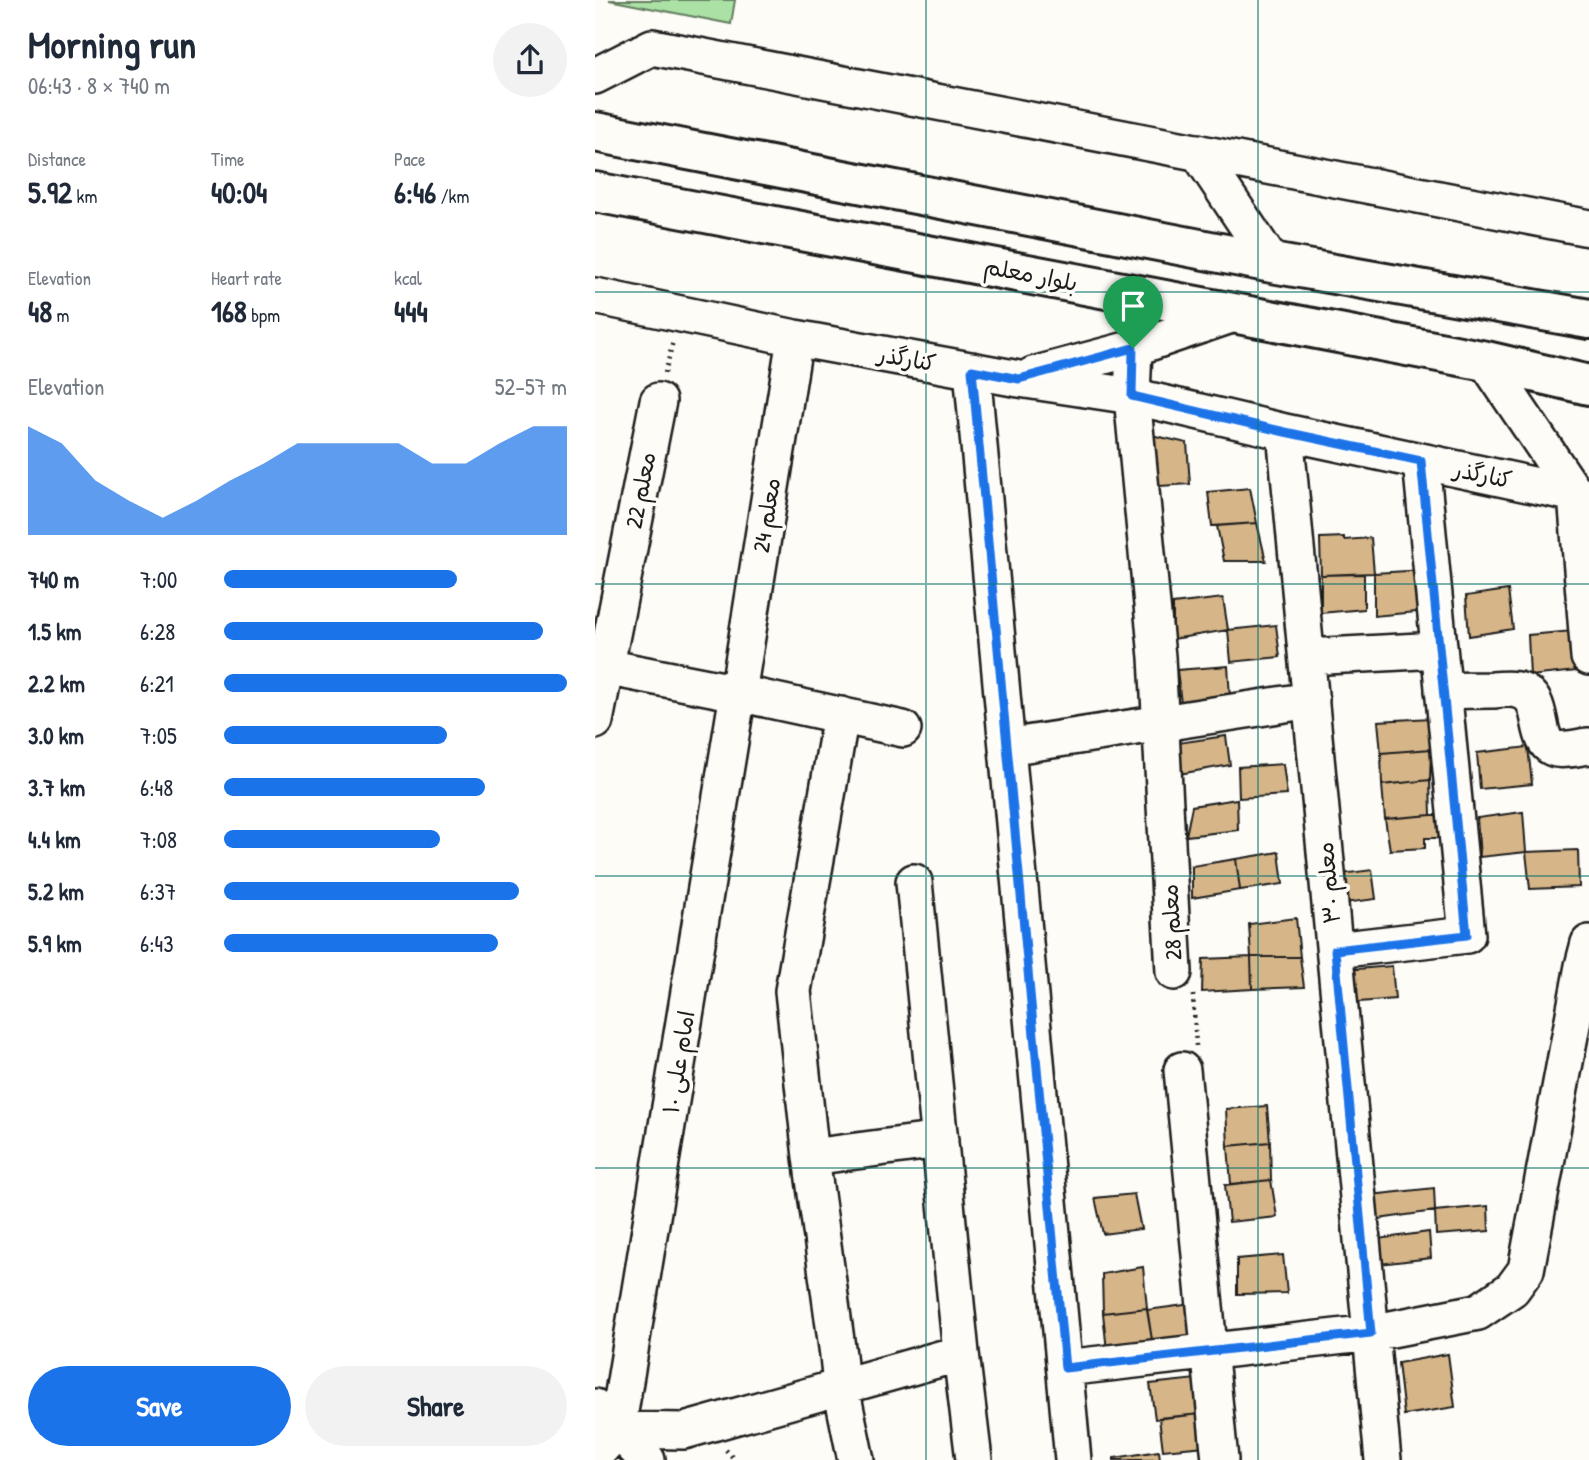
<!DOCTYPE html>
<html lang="en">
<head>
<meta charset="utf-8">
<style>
  :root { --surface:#fff; --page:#f2f2f3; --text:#1f2937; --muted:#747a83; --accent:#1a73e8 }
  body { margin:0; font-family:"Patrick Hand","Playpen Sans Arabic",sans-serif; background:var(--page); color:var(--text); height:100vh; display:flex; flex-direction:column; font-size:26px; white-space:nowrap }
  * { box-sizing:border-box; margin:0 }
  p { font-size:23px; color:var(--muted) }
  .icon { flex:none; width:38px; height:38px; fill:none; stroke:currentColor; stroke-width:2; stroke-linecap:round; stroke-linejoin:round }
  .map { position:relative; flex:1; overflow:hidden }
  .details { display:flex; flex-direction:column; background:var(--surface); width:595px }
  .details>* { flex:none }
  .pin { position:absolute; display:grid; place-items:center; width:60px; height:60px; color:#fff; margin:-72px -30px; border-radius:50% 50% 50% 0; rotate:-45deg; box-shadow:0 0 7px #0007 }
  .pin .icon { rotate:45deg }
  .round { display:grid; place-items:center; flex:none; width:74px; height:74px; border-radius:37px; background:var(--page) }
  .summary { display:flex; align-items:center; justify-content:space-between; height:119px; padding:0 28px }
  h1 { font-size:38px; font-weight:800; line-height:52px }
  .metrics { display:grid; grid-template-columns:repeat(3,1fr); gap:10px; height:119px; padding:7px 28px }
  .metrics div { display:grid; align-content:center }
  .metrics b { font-size:30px; font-weight:800 }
  .metrics small { font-size:19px; font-weight:400 }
  .metrics p { font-size:19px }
  .chart { height:196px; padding:14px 28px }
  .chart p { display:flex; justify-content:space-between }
  .chart svg { width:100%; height:126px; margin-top:7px; fill:var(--accent); opacity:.7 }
  .primary-button { display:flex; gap:14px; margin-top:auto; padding:14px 28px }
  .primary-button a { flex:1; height:80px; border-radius:42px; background:var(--accent); color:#fff; font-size:28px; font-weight:800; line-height:80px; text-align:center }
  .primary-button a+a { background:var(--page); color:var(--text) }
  ul { padding:0 28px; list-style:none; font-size:23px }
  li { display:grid; grid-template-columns:112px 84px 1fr; align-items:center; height:52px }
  li i { height:18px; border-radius:9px; background:var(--accent) }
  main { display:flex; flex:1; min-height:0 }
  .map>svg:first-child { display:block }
  .green { fill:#abe1a5; stroke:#647e60; stroke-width:2 }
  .building { fill:#d6b689; stroke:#1c1c1c; stroke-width:2 }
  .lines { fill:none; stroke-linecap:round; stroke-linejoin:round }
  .minor-casing { stroke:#1c1c1c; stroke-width:40 }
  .major-casing { stroke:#1c1c1c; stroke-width:44 }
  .path { stroke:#1c1c1c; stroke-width:4.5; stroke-dasharray:2 5; stroke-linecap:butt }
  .minor { stroke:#fdfcf7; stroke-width:35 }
  .major { stroke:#fdfcf7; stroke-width:38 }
  .route-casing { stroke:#fff; stroke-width:14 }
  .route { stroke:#1a73e8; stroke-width:9 }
  .grid { fill:none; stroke:#0f766e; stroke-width:2; stroke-opacity:0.55 }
  .labels { text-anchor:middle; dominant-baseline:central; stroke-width:7; stroke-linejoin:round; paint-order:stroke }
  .street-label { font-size:23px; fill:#1c1c1c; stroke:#fdfcf7 }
</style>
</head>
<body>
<main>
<section class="details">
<div class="summary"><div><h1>Morning run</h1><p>06:43 · 8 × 740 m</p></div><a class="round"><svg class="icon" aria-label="share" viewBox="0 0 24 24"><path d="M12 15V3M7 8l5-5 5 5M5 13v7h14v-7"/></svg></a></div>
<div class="metrics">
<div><p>Distance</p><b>5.92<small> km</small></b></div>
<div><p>Time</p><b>40:04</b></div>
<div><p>Pace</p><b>6:46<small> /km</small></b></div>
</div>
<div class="metrics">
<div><p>Elevation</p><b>48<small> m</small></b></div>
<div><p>Heart rate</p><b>168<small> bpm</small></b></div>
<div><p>kcal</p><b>444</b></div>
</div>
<div class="chart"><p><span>Elevation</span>52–57 m</p>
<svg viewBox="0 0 160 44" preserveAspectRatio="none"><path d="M0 44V6L10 12L20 25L30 32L40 38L50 32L60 25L70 19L80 12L90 12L100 12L110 12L120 19L130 19L140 12L150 6L160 6V44z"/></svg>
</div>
<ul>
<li><b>740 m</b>7:00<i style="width:68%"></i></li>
<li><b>1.5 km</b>6:28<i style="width:93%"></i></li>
<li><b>2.2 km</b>6:21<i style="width:100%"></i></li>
<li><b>3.0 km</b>7:05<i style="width:65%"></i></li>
<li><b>3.7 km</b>6:48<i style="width:76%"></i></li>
<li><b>4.4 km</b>7:08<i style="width:63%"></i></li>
<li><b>5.2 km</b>6:37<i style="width:86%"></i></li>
<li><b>5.9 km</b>6:43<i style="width:80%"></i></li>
</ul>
<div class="primary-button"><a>Save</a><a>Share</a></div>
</section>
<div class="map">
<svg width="994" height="1460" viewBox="0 0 994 1460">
  <rect width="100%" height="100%" fill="#fdfcf7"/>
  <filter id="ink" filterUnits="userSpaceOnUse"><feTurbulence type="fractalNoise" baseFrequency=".0143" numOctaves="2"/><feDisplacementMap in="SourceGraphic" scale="14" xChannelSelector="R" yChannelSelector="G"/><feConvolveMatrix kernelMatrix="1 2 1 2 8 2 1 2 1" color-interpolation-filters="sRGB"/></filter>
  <g filter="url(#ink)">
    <path class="green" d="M 14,0 L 140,0 L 136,24 Z"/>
    <path class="building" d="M 534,430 L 592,443 L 595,484 L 534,488 Z
      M 655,488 L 662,523 L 617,526 L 613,492 Z
      M 662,523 L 671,561 L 629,561 L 622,526 Z
      M 749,537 L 749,540 L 776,538 L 779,573 L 726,575 L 725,538 Z
      M 829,570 L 832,611 L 779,616 L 779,573 Z
      M 769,574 L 769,609 L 726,613 L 726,575 Z
      M 913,590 L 918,629 L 874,636 L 871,596 Z
      M 628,598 L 633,630 L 578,639 L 578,604 Z
      M 681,625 L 685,657 L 636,662 L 633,630 Z
      M 978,631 L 981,671 L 935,676 L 933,635 Z
      M 633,666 L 635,697 L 586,703 L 582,670 Z
      M 836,718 L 836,749 L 786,753 L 783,721 Z
      M 631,736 L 635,765 L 584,774 L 583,743 Z
      M 933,747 L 937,784 L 885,789 L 882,753 Z
      M 836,749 L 835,780 L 787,785 L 786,753 Z
      M 688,764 L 692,795 L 644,798 L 643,767 Z
      M 835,780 L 836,815 L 790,819 L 787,785 Z
      M 642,799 L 643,830 L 591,836 L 597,806 Z
      M 928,812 L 931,852 L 885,857 L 882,818 Z
      M 836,815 L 847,815 L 848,838 L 830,838 L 830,848 L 795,850 L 790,819 Z
      M 983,850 L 984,887 L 935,889 L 931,852 Z
      M 684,852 L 688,884 L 645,890 L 641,859 Z
      M 641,859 L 645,890 L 597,898 L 597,866 Z
      M 777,870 L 781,899 L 742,904 L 738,875 Z
      M 701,918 L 705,957 L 656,957 L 654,924 Z
      M 656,957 L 705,957 L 709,987 L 657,989 Z
      M 656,957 L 657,989 L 607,992 L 608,959 Z
      M 797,966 L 800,999 L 741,1004 L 739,971 Z
      M 672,1106 L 675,1142 L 633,1146 L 631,1109 Z
      M 675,1142 L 676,1180 L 636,1184 L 633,1146 Z
      M 676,1180 L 682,1217 L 634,1222 L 630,1185 Z
      M 839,1188 L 840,1211 L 776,1220 L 776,1195 Z
      M 539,1194 L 546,1229 L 508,1234 L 500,1198 Z
      M 893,1206 L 894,1231 L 841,1235 L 840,1211 Z
      M 834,1232 L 836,1258 L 776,1265 L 775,1240 Z
      M 688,1255 L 692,1293 L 642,1294 L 642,1259 Z
      M 548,1267 L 552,1308 L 508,1313 L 507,1274 Z
      M 605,1303 L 609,1341 L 558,1346 L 552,1310 Z
      M 552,1308 L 558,1346 L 512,1351 L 508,1313 Z
      M 853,1354 L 860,1407 L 809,1415 L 803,1363 Z
      M 601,1379 L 605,1414 L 560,1419 L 555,1384 Z
      M 605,1414 L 610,1446 L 568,1450 L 564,1418 Z
      M 564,1451 L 565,1460 L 519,1460 L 519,1458 Z"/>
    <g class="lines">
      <g class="minor-casing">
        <path id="minor" d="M 0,76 L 57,47 L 994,228
          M 603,152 L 677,263
          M 0,296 L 200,338 L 424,379 L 537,396 L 690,432 L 994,497
          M 539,348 L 537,396 L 562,657 L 579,972
          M 891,361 L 981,495 L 994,657
          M 377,370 L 478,1460
          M 438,375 L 539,348 L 642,313
          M 690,432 L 788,1460
          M 712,657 L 844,650
          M 0,665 L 143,693 L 308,729
          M 848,691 C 865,690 882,690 898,690 C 907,689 918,688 926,691 C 952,699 937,743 961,749 C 971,751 984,747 994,746
          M 246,715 L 198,991 L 216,1157 L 243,1355 L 246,1387 L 261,1460
          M 0,721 L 63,401
          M 412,747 L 716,700
          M 319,882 L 366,1353 L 379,1460
          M 740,950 L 872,935 L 826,461
          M 587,1070 L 625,1460
          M 216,1157 L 345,1140
          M 470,1368 L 776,1333 L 883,1312 L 917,1289 L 931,1270 L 988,966 L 994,943
          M 0,1407 L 52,1460
          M 22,1430 L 143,693 L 200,338
          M 22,1430 L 89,1431 L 366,1353
          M 0,1455 L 22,1430"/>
      </g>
      <g class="major-casing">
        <path id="major" d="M 0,132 L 677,263 L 994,319
          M 0,192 L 891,361 L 994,385"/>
      </g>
      <path class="path" d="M 70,373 L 78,341
        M 598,995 L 601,1046
        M 131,1450 L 140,1460"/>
      <use href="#minor" class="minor"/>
      <use href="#major" class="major"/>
    </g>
  </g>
  <g class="lines" filter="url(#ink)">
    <g class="route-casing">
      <path id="route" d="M 538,348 L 537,396 L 690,432 L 826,461 L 872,935 L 740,950 L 776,1333 L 470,1368 L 377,370 L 424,379 Z"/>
    </g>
    <use href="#route" class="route"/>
  </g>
  <path class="grid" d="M 331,0 L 331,1460M 663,0 L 663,1460M 0,292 L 994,292M 0,584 L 994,584M 0,876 L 994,876M 0,1168 L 994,1168"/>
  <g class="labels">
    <g class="street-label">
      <text transform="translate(436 274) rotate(11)">بلوار معلم</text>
      <text transform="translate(312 358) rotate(10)">کنارگذر</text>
      <text transform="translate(888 474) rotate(12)">کنارگذر</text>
      <text transform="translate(45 490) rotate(-79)">معلم 22</text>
      <text transform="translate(171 515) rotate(-81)">معلم 24</text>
      <text transform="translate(733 883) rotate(-95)">معلم ۳۰</text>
      <text transform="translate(576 922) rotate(-93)">معلم 28</text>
      <text transform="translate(83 1062) rotate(-81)">امام علی ۱۰</text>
    </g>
  </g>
</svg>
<div class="pin" style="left:538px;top:348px;background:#1e9e55"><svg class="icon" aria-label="arrive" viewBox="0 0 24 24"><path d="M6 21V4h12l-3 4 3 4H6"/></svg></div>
</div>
</main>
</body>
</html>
